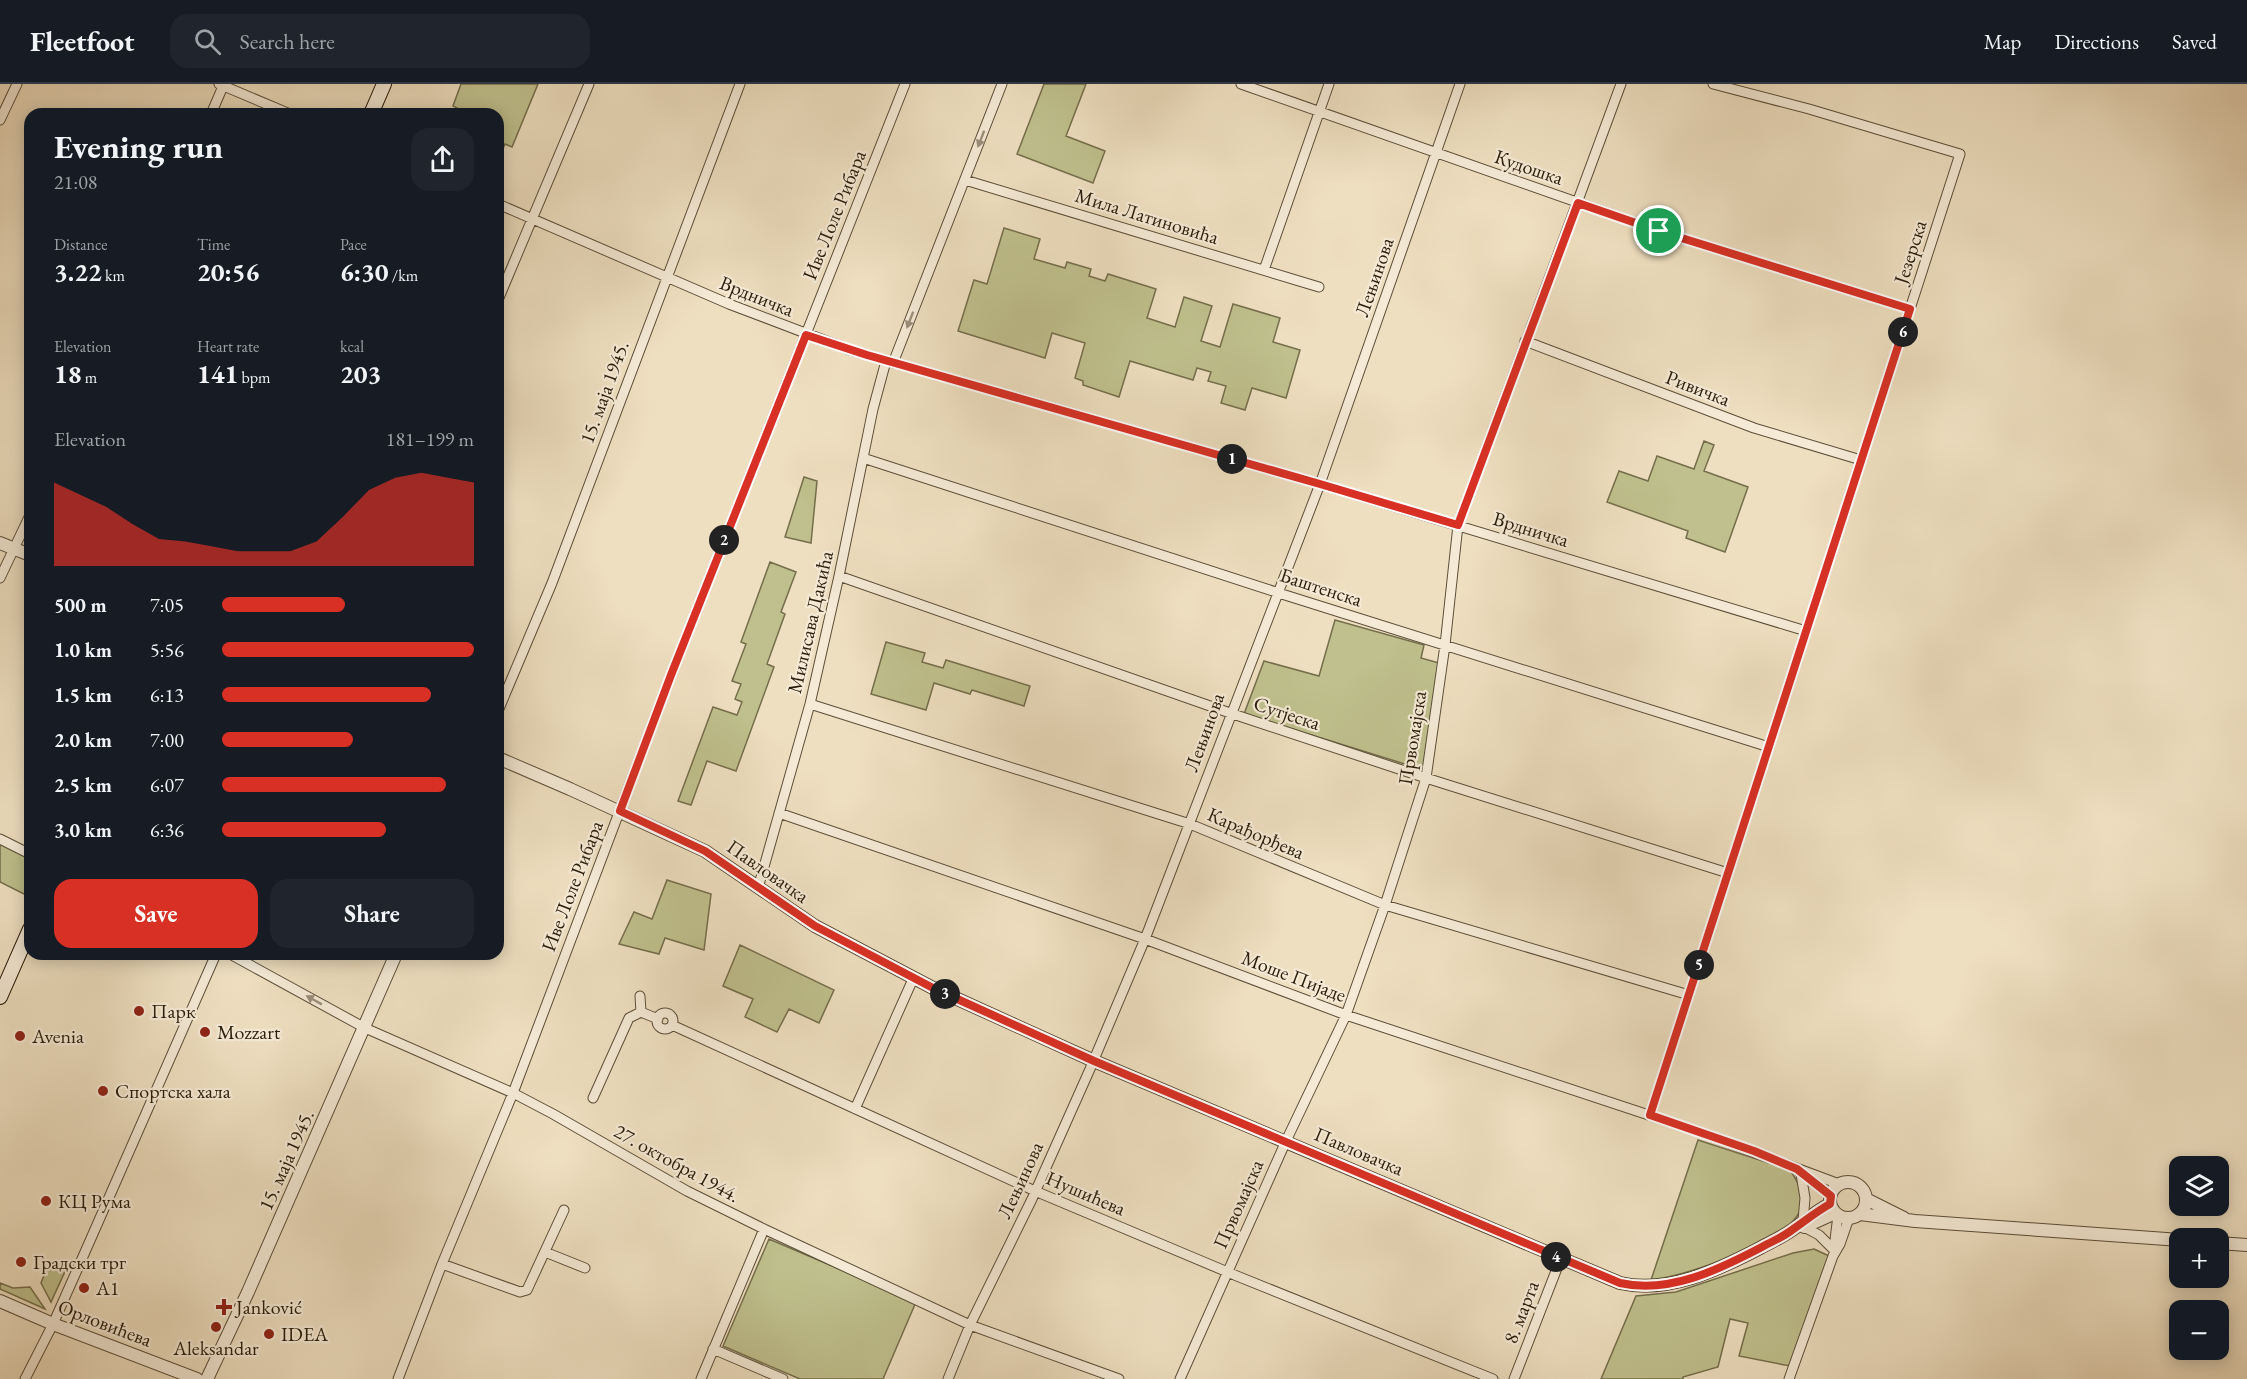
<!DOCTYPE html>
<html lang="en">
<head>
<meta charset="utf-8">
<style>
  :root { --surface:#171b24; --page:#20242c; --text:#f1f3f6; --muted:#9ea1a6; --line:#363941; --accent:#d93025 }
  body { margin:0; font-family:"EB Garamond",serif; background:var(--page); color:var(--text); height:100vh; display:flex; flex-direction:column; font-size:22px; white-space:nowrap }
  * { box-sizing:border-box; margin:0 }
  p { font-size:20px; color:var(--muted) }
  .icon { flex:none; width:33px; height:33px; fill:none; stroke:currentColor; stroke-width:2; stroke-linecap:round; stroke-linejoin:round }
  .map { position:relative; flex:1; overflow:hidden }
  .drawer { position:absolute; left:24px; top:24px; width:480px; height:852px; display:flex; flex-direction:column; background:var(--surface); border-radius:18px; box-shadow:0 3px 15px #0003 }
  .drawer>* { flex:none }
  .controls { position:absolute; left:2169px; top:1072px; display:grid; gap:12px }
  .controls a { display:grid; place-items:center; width:60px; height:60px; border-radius:12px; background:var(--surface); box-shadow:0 3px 15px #0003; font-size:30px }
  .pin { position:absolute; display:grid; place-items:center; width:51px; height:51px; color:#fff; margin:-26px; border:3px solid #fff; border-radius:50%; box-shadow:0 2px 6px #0007 }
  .km { position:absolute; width:30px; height:30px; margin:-15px; border-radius:50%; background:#222; color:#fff; font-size:16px; line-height:30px; text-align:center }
  .round { display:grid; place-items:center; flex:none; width:63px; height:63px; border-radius:18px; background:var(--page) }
  .overview { display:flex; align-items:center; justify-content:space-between; height:102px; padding:0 30px }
  h1 { font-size:33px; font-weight:700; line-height:45px }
  .figures { display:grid; grid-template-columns:repeat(3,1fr); gap:9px; height:102px; padding:6px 30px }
  .figures div { display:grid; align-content:center }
  .figures b { font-size:26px; font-weight:700 }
  .figures small { font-size:16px; font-weight:400 }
  .figures p { font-size:16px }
  .chart { height:168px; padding:12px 30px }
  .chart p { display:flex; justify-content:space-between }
  .chart svg { width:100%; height:108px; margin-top:6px; fill:var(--accent); opacity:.7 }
  .cta { display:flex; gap:12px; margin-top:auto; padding:12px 30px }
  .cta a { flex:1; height:69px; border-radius:18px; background:var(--accent); color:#fff; font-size:24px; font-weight:700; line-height:69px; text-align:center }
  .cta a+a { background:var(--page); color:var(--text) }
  ul { padding:0 30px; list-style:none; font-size:20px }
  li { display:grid; grid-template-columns:96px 72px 1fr; align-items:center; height:45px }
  li i { height:15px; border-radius:8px; background:var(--accent) }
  header { display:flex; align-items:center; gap:36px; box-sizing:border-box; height:84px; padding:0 30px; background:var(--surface); border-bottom:2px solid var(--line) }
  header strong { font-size:28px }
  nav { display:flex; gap:33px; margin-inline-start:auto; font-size:21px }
  .search { width:420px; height:54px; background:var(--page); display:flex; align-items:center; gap:15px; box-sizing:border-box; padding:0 21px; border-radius:18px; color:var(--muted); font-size:22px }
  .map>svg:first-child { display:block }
  .green { fill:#bfc08d; stroke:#756e4c; stroke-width:1.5 }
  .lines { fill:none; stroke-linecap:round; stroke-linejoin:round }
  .minor-casing { stroke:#5c4e38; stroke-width:11 }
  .tertiary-casing { stroke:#5c4e38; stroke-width:14 }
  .secondary-casing { stroke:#2b1d0a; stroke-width:16 }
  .minor { stroke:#f4ead6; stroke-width:9 }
  .tertiary { stroke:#f4ead6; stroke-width:12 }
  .secondary { stroke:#f4ead6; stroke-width:14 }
  .oneway { fill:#9a8e7a }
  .route-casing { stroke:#fff; stroke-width:12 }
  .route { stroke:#d93025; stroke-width:8 }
  .poi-dot { fill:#8f2418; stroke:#f4ead6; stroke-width:2 }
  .labels { text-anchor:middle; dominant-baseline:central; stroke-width:4.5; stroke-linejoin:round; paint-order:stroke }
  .street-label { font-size:20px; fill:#2b1d0a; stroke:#f4ead6 }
  .poi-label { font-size:20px; fill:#2b1d0a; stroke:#f4ead6; text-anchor:start }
</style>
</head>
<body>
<header>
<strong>Fleetfoot</strong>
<div class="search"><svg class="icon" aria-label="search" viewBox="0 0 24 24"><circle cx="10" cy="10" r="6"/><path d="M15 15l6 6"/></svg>Search here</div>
<nav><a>Map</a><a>Directions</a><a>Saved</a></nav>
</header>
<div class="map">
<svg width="2247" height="1295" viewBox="0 0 2247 1295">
  <rect width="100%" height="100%" fill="#eedfc0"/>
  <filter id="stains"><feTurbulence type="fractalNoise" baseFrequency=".00333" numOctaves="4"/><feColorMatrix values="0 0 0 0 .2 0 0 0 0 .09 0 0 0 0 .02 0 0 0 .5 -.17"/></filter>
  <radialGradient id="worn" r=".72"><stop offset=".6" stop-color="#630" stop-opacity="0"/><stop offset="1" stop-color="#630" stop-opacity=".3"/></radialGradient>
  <path class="green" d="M 461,0 L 538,0 L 512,63 L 505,60 L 498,76 L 498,30 L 457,30 L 459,25 L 453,22 Z
    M 1044,0 L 1086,0 L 1066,52 L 1105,67 L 1093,99 L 1017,70 Z
    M 1004,144 L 1040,155 L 1034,175 L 1065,184 L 1067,178 L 1091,185 L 1089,192 L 1105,197 L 1108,190 L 1156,205 L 1147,234 L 1175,243 L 1184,213 L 1212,222 L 1201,257 L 1220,263 L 1233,220 L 1280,234 L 1273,258 L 1300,266 L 1286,314 L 1252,304 L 1245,326 L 1221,319 L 1226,302 L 1208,297 L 1211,288 L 1197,284 L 1193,296 L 1130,277 L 1119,313 L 1083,301 L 1083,297 L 1075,294 L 1085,259 L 1052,249 L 1045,274 L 958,247 L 974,196 L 987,200 Z
    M 1704,357 L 1714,361 L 1704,387 L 1748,403 L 1725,468 L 1686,454 L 1688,447 L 1607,418 L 1619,387 L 1648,397 L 1657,372 L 1694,385 Z
    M 804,393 L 817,397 L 811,459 L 785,453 Z
    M 770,478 L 796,488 L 781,528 L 785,530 L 767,580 L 774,583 L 736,687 L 707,677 L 691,721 L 678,717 L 713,623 L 737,631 L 742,618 L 735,615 L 741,600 L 732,597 L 746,560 L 741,558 Z
    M 1335,536 L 1424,561 L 1421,574 L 1439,579 L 1424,686 L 1244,630 L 1264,577 L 1319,592 Z
    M 886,558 L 925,569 L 922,578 L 943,584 L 946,576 L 1030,602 L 1024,622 L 972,606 L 970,610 L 934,599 L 926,626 L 871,610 Z
    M 0,758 L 30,773 L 30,813 L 0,798 Z
    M 667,796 L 711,810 L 704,866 L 665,854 L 659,870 L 619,860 L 634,828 L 652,835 Z
    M 740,861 L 834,906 L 819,939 L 789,925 L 777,948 L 745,933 L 753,915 L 723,902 Z
    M 1698,1056 L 1790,1086 C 1798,1098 1808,1114 1799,1129 C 1796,1134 1789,1142 1784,1146 C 1758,1166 1684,1192 1651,1196 Z
    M 769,1155 L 916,1218 L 883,1295 L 800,1295 L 723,1262 Z
    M 1814,1165 L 1829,1172 L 1790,1282 L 1739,1272 L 1748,1239 L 1730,1235 L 1718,1283 L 1683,1293 L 1683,1295 L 1601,1295 L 1636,1212 L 1676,1208 L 1793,1169 Z
    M 68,1181 L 51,1218 L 41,1199 L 46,1186 Z
    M 0,1199 L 13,1204 L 30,1203 L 45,1225 L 0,1205 Z"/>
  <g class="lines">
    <g class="minor-casing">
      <path id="minor" d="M 219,0 L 290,30
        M 1241,0 L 1659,147 L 1910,225
        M 211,30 L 224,0
        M 0,36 L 17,0
        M 965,96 L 1319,203
        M 498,120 L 729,220 L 850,266 L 1320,400 L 1806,547
        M 1264,186 L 1329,0
        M 498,216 L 589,0
        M 1525,257 L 1754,344 L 1861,376
        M 893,279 L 1002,0
        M 863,374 L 1285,511 L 1769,663
        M 839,492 L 1230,629 L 1426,694 L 1728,789
        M 0,494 L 30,431
        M 810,620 L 1190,740 L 1385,821 L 1689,911
        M 498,627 L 552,499 L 740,0
        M 779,729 L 1145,855 L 1346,931 L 1697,1047 L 1839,1100
        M 0,755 L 30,770
        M 758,804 L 810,620 L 839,492 L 873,325 L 886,277
        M 230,870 L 365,944 L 513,1009 L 553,1030 L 687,1107 L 764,1145 L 970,1241 L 1119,1295
        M 640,912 L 641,928
        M657 937a8 8 0 1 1 16 0a8 8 0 1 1-16 0Z
        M 672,941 L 1035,1107 L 1237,1192 L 1493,1295
        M 593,1014 L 629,934 L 641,928 L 658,935
        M 855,1025 L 913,895
        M 1650,1031 L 1960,70 L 1809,25 L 1713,0
        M 1800,1089 L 1831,1111
        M 1801,1090 L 1805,1114 L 1803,1137
        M 1804,1143 L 1819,1151 L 1834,1166
        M 1834,1164 L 1838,1131
        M 545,1168 L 585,1184
        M 442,1180 L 520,1208 L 527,1206 L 564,1126
        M 713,1265 L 783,1295
        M 25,1295 L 53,1240 L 85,1168 L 216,870
        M 398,1295 L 442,1180 L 513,1009 L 671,591 L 905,0
        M 701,1295 L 764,1145
        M 948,1295 L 970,1241 L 1032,1115 L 1090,985 L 1145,855 L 1320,400 L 1460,0
        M 1180,1295 L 1286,1057 L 1346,931 L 1385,821 L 1426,694 L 1445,561 L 1458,441 L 1621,0
        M 1514,1295 L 1561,1174
        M 1789,1295 L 1833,1172 L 1840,1160 L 1849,1134"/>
    </g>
    <g class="tertiary-casing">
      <path id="tertiary" d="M 0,459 L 30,471
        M 498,674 L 570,705 L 705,767 L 815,842 L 933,904 L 1094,977 L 1620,1199 C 1668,1210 1718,1186 1760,1164 C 1771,1158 1782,1153 1792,1146 C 1805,1137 1816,1127 1830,1120
        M1830 1116a18 18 0 1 1 36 0a18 18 0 1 1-36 0Z
        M 1866,1115 L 1904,1134
        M 1860,1130 L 1915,1137 L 2180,1156
        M 1804,1143 L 1835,1129
        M 2218,1159 L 2247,1161
        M 0,1217 L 53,1240 L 197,1295
        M 207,1295 L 248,1208 L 396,870"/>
    </g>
    <g class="secondary-casing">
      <path id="secondary" d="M 371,30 L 384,0
        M 0,913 L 30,845"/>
    </g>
    <use href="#minor" class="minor"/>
    <use href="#tertiary" class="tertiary"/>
    <use href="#secondary" class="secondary"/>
  </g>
  <defs><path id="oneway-solid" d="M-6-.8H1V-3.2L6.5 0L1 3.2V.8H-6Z" transform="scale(1.5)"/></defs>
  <g class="oneway">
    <use href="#oneway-solid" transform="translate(981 55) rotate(111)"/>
    <use href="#oneway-solid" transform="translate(910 236) rotate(111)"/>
    <use href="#oneway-solid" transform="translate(314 916) rotate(-151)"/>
  </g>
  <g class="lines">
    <g class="route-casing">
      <path id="route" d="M 1578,119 L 1659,147 L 1910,225 L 1650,1031 L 1754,1067 L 1797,1085 L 1831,1112 L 1830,1120 C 1817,1127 1805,1137 1792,1146 C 1783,1153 1771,1158 1760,1164 C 1718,1186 1669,1210 1620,1199 L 1094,977 L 933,904 L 815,842 L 705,767 L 620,727 L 671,591 L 806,251 L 867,271 L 1320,400 L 1458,441 Z"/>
    </g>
    <use href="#route" class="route"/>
  </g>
  <g class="poi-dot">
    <circle cx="139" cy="927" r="6"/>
    <circle cx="205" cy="948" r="6"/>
    <circle cx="20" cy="952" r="6"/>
    <circle cx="103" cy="1007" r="6"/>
    <circle cx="46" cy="1117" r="6"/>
    <circle cx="21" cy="1178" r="6"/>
    <circle cx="84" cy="1204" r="6"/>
    <path d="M221 1214h6v6h6v6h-6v6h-6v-6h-6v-6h6z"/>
    <circle cx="216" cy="1243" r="6"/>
    <circle cx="269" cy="1250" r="6"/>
  </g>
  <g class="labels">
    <g class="street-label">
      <text transform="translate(1529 83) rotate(19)">Кудошка</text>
      <text transform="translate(834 131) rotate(-68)">Иве Лоле Рибара</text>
      <text transform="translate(1147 132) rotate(17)">Мила Латиновића</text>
      <text transform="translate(1910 168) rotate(-72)">Језерска</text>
      <text transform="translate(1374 193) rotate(-71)">Лењинова</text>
      <text transform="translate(757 212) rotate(22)">Врдничка</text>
      <text transform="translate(1698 304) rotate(21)">Ривичка</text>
      <text transform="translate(604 308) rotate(-70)">15. маја 1945.</text>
      <text transform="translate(1531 445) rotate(17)">Врдничка</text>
      <text transform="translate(1321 503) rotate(18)">Баштенска</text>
      <text transform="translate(810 538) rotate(-77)">Милисава Дакића</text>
      <text transform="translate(1287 629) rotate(18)">Сутјеска</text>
      <text transform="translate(1204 648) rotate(-70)">Лењинова</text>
      <text transform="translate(1412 654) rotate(-81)">Првомајска</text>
      <text transform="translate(1256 749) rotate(23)">Карађорђева</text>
      <text transform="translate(768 787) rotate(35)">Павловачка</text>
      <text transform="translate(572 802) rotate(-69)">Иве Лоле Рибара</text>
      <text transform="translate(1294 892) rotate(21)">Моше Пијаде</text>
      <text transform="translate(1359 1067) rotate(23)">Павловачка</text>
      <text transform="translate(286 1076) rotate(-66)">15. маја 1945.</text>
      <text transform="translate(677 1079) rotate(29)">27. октобра 1944.</text>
      <text transform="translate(1020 1096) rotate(-65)">Лењинова</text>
      <text transform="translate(1086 1109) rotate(23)">Нушићева</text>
      <text transform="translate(1238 1120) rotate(-66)">Првомајска</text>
      <text transform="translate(1521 1228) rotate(-69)">8. марта</text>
      <text transform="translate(105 1239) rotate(21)">Орловићева</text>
    </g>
    <g class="poi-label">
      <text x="151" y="927">Парк</text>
      <text x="217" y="948">Mozzart</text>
      <text x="32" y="952">Avenia</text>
      <text x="115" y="1007">Спортска хала</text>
      <text x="58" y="1117">КЦ Рума</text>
      <text x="33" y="1178">Градски трг</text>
      <text x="96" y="1204">A1</text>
      <text x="236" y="1223">Janković</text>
      <text x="281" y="1250">IDEA</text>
      <text x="216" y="1264" text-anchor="middle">Aleksandar</text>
    </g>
  </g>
  <rect width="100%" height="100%" filter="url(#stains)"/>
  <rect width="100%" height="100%" fill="url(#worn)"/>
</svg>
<div class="controls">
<a><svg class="icon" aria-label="layers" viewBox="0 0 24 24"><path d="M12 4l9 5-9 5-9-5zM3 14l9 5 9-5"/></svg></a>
<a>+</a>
<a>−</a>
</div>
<div class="pin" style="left:1659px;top:147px;background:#1e9e55"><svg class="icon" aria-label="arrive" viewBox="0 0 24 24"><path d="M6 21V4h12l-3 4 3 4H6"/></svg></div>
<b class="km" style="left:1232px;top:375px">1</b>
<b class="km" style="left:724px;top:456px">2</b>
<b class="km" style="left:945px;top:910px">3</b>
<b class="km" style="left:1556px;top:1173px">4</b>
<b class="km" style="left:1699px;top:881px">5</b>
<b class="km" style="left:1903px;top:248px">6</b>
<section class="drawer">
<div class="overview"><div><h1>Evening run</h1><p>21:08</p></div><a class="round"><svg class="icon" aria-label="share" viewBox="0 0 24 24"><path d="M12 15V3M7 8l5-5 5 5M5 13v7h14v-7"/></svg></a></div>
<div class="figures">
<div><p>Distance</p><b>3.22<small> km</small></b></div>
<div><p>Time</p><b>20:56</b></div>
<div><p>Pace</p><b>6:30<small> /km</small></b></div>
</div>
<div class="figures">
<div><p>Elevation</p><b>18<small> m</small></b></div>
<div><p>Heart rate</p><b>141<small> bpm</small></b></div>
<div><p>kcal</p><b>203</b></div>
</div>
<div class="chart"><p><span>Elevation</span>181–199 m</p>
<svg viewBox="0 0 160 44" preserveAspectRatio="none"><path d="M0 44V10L10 15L20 20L30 27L40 33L50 34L60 36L70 38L80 38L90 38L100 34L110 24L120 13L130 8L140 6L150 8L160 10V44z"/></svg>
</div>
<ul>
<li><b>500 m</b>7:05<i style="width:49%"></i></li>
<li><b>1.0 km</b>5:56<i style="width:100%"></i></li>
<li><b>1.5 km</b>6:13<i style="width:83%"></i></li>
<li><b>2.0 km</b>7:00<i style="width:52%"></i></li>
<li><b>2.5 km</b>6:07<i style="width:89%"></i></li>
<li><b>3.0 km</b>6:36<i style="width:65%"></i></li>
</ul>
<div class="cta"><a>Save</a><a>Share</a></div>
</section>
</div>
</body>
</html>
